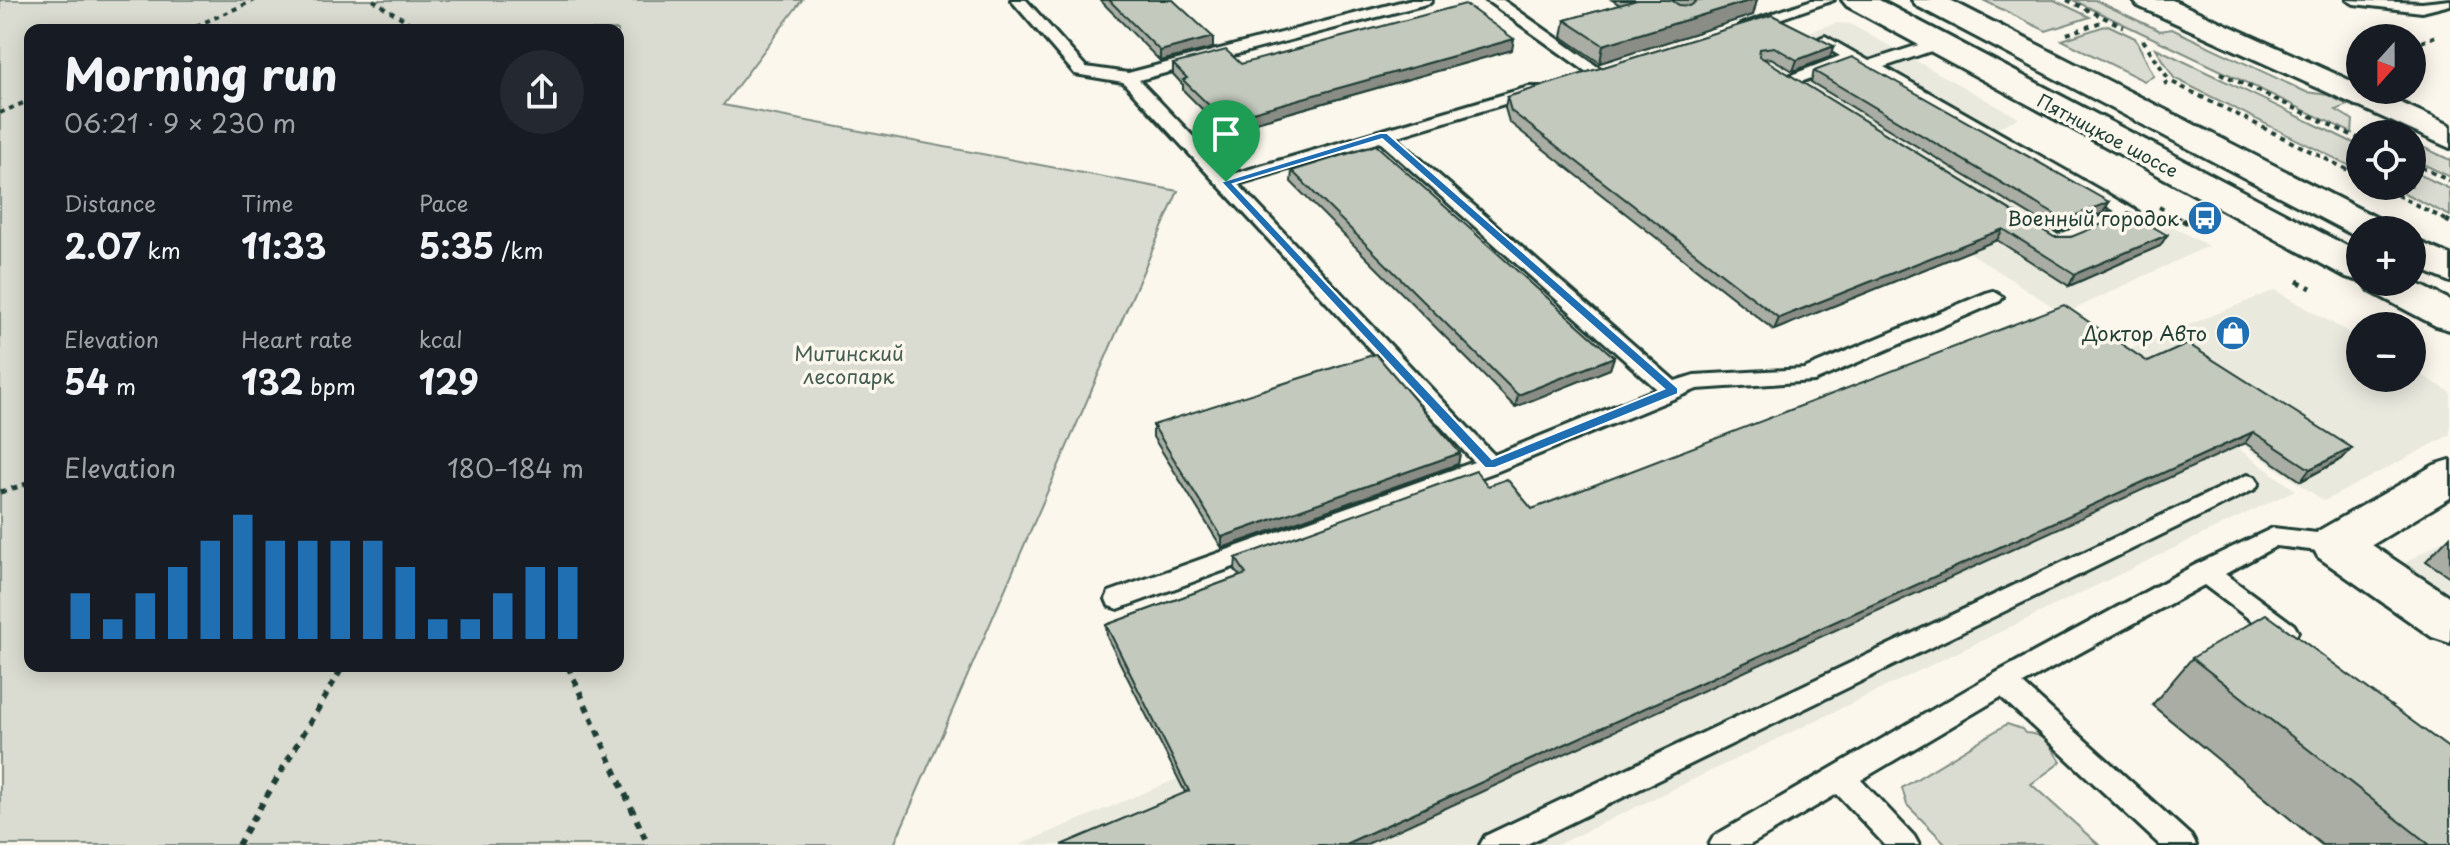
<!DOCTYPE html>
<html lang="en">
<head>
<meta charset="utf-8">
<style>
  :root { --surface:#171b24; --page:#242831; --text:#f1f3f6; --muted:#9ea1a6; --accent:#1f6fb2 }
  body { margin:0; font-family:"Playpen Sans",sans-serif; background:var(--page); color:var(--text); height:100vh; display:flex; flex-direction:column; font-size:30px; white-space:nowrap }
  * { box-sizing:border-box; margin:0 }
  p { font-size:26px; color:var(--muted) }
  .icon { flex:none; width:44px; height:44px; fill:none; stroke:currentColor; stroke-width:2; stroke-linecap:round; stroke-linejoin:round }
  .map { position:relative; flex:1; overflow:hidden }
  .drawer { position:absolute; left:24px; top:24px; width:600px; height:648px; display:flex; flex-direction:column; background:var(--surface); border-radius:16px; box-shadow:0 4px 20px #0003 }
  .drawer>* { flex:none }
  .needle { width:52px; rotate:201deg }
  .buttons { position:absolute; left:2346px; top:24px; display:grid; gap:16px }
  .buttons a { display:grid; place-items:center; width:80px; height:80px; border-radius:50%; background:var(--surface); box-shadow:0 4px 20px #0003; font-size:40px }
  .pin { position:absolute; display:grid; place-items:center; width:68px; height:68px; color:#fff; margin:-82px -34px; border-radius:50% 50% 50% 0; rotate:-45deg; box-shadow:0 0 8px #0007 }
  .pin .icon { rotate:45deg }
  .round { display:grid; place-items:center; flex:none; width:84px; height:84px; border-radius:42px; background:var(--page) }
  .summary { display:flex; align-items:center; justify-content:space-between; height:136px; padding:0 40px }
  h1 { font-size:44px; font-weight:700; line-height:60px }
  .stats { display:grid; grid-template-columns:repeat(3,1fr); gap:12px; height:136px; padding:8px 40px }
  .stats div { display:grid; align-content:center }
  .stats b { font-size:34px; font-weight:700 }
  .stats small { font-size:22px; font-weight:400 }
  .stats p { font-size:22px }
  .chart { height:224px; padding:16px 40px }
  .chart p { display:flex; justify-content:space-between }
  .chart svg { width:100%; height:144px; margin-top:8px; stroke:var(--accent); stroke-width:6 }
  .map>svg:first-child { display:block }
  .built { fill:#eae9de }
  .green { fill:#dbdcd1; stroke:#7d8c82; stroke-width:2; fill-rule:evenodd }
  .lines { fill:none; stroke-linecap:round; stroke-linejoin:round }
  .lane-casing { stroke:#1f3d34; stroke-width:6 }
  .street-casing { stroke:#1f3d34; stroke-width:6 }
  .primary-casing { stroke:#1f3d34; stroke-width:6 }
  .path-far2 { stroke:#1f3d34; stroke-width:4; stroke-dasharray:5 5; stroke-linecap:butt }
  .path-far1 { stroke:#1f3d34; stroke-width:5; stroke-dasharray:6 6; stroke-linecap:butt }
  .path { stroke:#1f3d34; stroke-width:6; stroke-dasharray:7 7; stroke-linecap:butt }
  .lane { fill:#fbf7ec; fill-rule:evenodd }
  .street { fill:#fbf7ec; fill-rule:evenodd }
  .primary { fill:#fbf7ec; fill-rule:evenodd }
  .wall { fill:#a9ada3; stroke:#1f3d34; stroke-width:2 }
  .shaded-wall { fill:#898d85; stroke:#1f3d34; stroke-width:2 }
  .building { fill:#c4c9be; stroke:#1f3d34; stroke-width:2 }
  .route { fill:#1f6fb2; stroke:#fff; stroke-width:2; fill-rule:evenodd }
  .labels { text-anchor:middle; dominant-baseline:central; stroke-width:7; stroke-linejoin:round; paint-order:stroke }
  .far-street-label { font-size:18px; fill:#1f3d34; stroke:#fbf7ec }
  .poi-label { font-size:20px; fill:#1f3d34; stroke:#fbf7ec; text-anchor:end }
  .park-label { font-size:20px; fill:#455d53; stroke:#fbf7ec }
</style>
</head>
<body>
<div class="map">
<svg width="2450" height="845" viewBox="0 0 2450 845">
  <rect width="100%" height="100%" fill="#fbf7ec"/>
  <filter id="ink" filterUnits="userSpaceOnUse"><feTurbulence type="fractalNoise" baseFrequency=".0125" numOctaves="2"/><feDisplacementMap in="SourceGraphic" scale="16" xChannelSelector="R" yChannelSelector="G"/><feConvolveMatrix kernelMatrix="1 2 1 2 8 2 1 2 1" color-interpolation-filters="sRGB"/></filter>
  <g filter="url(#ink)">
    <path class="built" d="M 1837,23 L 1850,24 L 2019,118 L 1996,128 L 2208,246 L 2064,314 L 1688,69 Z
      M 2275,290 L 2360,339 L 2360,378 L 2412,378 L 2412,369 L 2450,392 L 2450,435 L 2324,501 L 2138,373 L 2153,365 L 2129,349 Z
      M 2140,376 L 2295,490 L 1557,845 L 1019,845 Z
      M 2450,536 L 2450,594 L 2404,564 Z"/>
    <path class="green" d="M 0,0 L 802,0 L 723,105 L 1178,191 L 894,845 L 0,845 ZM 30,30 L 618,30 L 618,666 L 30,666 Z
      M 1983,0 L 2054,0 L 2090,17 L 2046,31 Z
      M 2073,0 L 2095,0 L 2160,31 L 2172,29 L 2306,92 L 2328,95 L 2348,105 L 2336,110 L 2353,120 L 2352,133 Z
      M 2108,25 L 2135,38 L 2154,76 L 2144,81 L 2062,40 Z
      M 2156,48 L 2360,146 L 2360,171 L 2174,78 Z
      M 2412,142 L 2450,160 L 2450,177 L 2412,159 Z
      M 2412,171 L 2450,189 L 2450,216 L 2390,186 L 2412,186 Z
      M 2007,724 L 2022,729 L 2025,733 C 2046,734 2048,744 2061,762 L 2031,784 L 2099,845 L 1947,845 L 1907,805 L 1902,788 Z"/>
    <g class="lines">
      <g class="lane-casing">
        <path id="lane" d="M 1011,0 L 1026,0 L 1086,67 L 1128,73 L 1408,0 L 1432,0 L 1430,3 L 1139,80 L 1230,175 L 1529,87 L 1541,87 L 1541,93 L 1395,137 L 1675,381 L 1694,375 L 1804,369 L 1986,293 L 1993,291 L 2003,297 L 2000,301 L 1814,381 L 1697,389 L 1498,471 L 1118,609 L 1109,606 L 1106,599 L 1109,592 L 1474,462 L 1123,82 L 1075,74 ZM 1380,142 L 1657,389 L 1494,455 L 1238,184 Z
          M 1486,0 L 1503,0 L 1605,72 L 1597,77 L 1591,75 Z
          M 1812,0 L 1834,0 L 1753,28 L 1743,28 L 1740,25 Z
          M 2347,0 L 2422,3 L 2450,0 L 2450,5 L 2422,12 L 2354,4 Z
          M 1825,36 L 1869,61 L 1931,41 L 1943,41 L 1943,47 L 1884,67 L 2138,212 L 2136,216 C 2119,223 2071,249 2055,247 C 2046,246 2038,239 2033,233 L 2035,229 L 2049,229 L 2058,235 L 2115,211 L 1863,66 L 1852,63 L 1798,83 L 1786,83 L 1786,77 L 1840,56 L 1820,44 L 1820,38 Z
          M 2247,475 L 2255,477 L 2259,483 L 2255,489 L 1525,845 L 1480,845 L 1485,836 Z
          M 2273,528 L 2335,535 L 2344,538 L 2347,544 L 2344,550 L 2335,553 L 2276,546 L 2225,574 L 2294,625 L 2298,632 L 2294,639 L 2285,642 L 2276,639 L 2204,585 L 2023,684 L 2191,836 L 2196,845 L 2160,845 L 2001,697 L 1861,780 L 1914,836 L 1919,845 L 1885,845 L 1837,794 L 1750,845 L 1709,845 L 1714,836 L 1994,674 L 2195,565 Z"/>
      </g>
      <g class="street-casing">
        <path id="street" d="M 2133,0 L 2172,0 L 2360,85 L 2360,90 L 2372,90 L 2450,125 L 2450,148 L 2138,6 Z
          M 2450,460 L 2450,498 L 2372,545 L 2450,597 L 2450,643 L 2432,637 L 2318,557 L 2311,544 L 2318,531 L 2434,465 Z"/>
      </g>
      <g class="primary-casing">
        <path id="primary" d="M 1842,0 L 1879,0 L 2360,253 L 2360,281 L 2346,277 L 1847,6 Z
          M 1912,0 L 1950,0 L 2385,222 L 2391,230 L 2360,230 L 2359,238 L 1917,6 Z
          M 2412,239 L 2450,255 L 2450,282 L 2412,266 Z
          M 2412,281 L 2450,300 L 2450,330 L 2436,326 L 2370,291 L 2364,282 Z"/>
      </g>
      <path class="path-far2" d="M 373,0 L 421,30
        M 2067,0 L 2124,27
        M 187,30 L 255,0
        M 2067,34 L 2104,21
        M 2143,40 L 2170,81
        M 2412,46 L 2438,35
        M 2220,73 L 2360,139
        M 2164,84 L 2170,81 L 2360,176
        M 0,113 L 30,100
        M 2412,163 L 2450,181
        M 2379,186 L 2450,222
        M 2159,207 L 2186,222"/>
      <path class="path-far1" d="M 2182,220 L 2198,229
        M 2446,220 L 2450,222
        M 2297,281 L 2311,288
        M 0,492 L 30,483"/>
      <path class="path" d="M 568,666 L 648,845
        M 238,845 L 343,666"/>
      <use href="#lane" class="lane"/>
      <use href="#street" class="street"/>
      <use href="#primary" class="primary"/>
    </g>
    <path class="wall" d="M 1100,0 L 1173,0 L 1213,48 L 1160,61 Z
      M 1612,0 L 1757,0 L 1753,15 L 1600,63 L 1562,37 L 1565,20 L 1620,5 Z
      M 1772,15 L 1830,57 L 1793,71 L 1771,58 L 1763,59 L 2054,237 L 2167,235 L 2160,246 L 2069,286 L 1997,240 L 1774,330 L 1509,122 L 1505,108 L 1507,97 Z
      M 1512,50 L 1224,131 L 1183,90 L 1183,85 L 1173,74 L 1173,64 L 1241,64 Z
      M 1814,71 L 2109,202 L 2103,213 L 2058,232 L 1811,82 Z
      M 1292,171 L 1614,357 L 1610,369 L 1515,407 L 1291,182 Z
      M 2148,362 L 2352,448 L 2342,459 L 2301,481 L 2245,443 L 1185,792 L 1107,637 L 1106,625 L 1240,576 L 1235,570 L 1236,558 L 1488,486 L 1532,509 Z
      M 1153,425 L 1460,453 L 1458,464 L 1222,548 L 1153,437 Z
      M 2450,536 L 2450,577 L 2426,561 Z
      M 2192,658 L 2450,845 L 2322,845 L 2152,705 Z"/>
    <path class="shaded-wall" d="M 1752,0 L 1757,0 L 1753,15 L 1600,63 L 1603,45 Z
      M 1213,37 L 1213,48 L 1160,61 L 1160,51 Z
      M 1514,39 L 1512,50 L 1224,131 L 1224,120 Z
      M 1834,46 L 1830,57 L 1793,71 L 1797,60 Z
      M 2109,202 L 2103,213 L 2058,232 L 2064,220 Z
      M 2003,229 L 1997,240 L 1774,330 L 1779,318 Z
      M 2167,235 L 2160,246 L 2069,286 L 2075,274 Z
      M 1614,357 L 1610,369 L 1515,407 L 1518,395 Z
      M 2253,432 L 2245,443 L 1365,845 L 1343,845 Z
      M 2352,448 L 2342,459 L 2301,481 L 2310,469 Z
      M 1460,453 L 1458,464 L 1222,548 L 1222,537 Z"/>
    <path class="building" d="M 1109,0 L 1173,0 L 1213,37 L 1160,51 Z
      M 1637,0 L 1671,0 L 1679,5 L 1690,6 L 1696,2 L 1695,0 L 1752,0 L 1603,45 L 1565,20 Z
      M 1465,4 L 1514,39 L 1224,120 L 1183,80 L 1187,78 L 1173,64 L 1226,50 L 1241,64 Z
      M 1772,15 L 1834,46 L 1797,60 L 1774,47 L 1760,49 L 1759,56 L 2054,237 L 2071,237 L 2129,213 L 2167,235 L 2075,274 L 2003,229 L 1779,318 L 1511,111 L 1507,97 Z
      M 1852,57 L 2109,202 L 2064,220 L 1814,71 Z
      M 1376,145 L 1614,357 L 1518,395 L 1292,171 Z
      M 2064,305 L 2148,362 L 2188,344 L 2352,448 L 2310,469 L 2253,432 L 1343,845 L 1061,845 L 1189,791 L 1106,625 L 1246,574 L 1236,558 L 1476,471 L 1488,486 L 1507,479 L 1532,509 Z
      M 1376,354 L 1460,453 L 1222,537 L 1153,425 Z
      M 2266,614 L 2450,749 L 2450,845 L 2430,845 L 2192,658 Z"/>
  </g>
  <path class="route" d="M 1380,133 L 1387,133 L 1678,388 L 1678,394 L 1495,468 L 1485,468 L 1221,182 ZM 1382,139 L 1664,389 L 1492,459 L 1233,184 Z"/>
  <defs>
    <g id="bus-disc" transform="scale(1.8)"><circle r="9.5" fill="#1f6fb2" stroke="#fbf7ec"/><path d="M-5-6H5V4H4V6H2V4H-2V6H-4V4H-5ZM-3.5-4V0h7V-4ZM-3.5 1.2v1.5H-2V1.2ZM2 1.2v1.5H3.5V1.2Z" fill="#fff"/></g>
    <g id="shop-disc" transform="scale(1.8)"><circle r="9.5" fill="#1f6fb2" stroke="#fbf7ec"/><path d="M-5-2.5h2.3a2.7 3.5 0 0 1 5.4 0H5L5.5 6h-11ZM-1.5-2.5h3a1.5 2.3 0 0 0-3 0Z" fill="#fff"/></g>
  </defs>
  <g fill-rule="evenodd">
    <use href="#bus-disc" x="2205" y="218"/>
    <use href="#shop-disc" x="2233" y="333"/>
  </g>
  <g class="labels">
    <g class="far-street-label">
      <text transform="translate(2108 135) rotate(28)">Пятницкое шоссе</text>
    </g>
    <g class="poi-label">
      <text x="2179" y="218">Военный городок</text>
      <text x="2207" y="333">Доктор Авто</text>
    </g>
    <g class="park-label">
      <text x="849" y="353">Митинский<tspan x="849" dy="23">лесопарк</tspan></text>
    </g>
  </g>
</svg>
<div class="buttons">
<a><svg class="needle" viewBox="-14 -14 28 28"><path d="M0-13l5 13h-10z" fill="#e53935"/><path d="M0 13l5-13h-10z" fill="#9ea1a6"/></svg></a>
<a><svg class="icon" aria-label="locate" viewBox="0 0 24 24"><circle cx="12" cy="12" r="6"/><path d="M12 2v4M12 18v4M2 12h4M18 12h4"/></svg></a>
<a>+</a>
<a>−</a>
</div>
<div class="pin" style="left:1226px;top:182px;background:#1e9e55"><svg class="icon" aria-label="arrive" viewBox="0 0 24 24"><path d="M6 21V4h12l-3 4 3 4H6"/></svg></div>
<section class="drawer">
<div class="summary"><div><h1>Morning run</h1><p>06:21 · 9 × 230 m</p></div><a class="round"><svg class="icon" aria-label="share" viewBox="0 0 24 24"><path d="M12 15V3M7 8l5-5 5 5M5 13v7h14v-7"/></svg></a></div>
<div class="stats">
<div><p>Distance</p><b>2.07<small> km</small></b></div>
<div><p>Time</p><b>11:33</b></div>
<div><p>Pace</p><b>5:35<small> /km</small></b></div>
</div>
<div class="stats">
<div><p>Elevation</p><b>54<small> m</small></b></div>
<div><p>Heart rate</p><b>132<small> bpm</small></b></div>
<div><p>kcal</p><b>129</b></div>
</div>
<div class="chart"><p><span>Elevation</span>180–184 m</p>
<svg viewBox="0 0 160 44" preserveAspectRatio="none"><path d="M5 44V30M15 44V38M25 44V30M35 44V22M45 44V14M55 44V6M65 44V14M75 44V14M85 44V14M95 44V14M105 44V22M115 44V38M125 44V38M135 44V30M145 44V22M155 44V22"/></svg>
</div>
</section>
</div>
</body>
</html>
